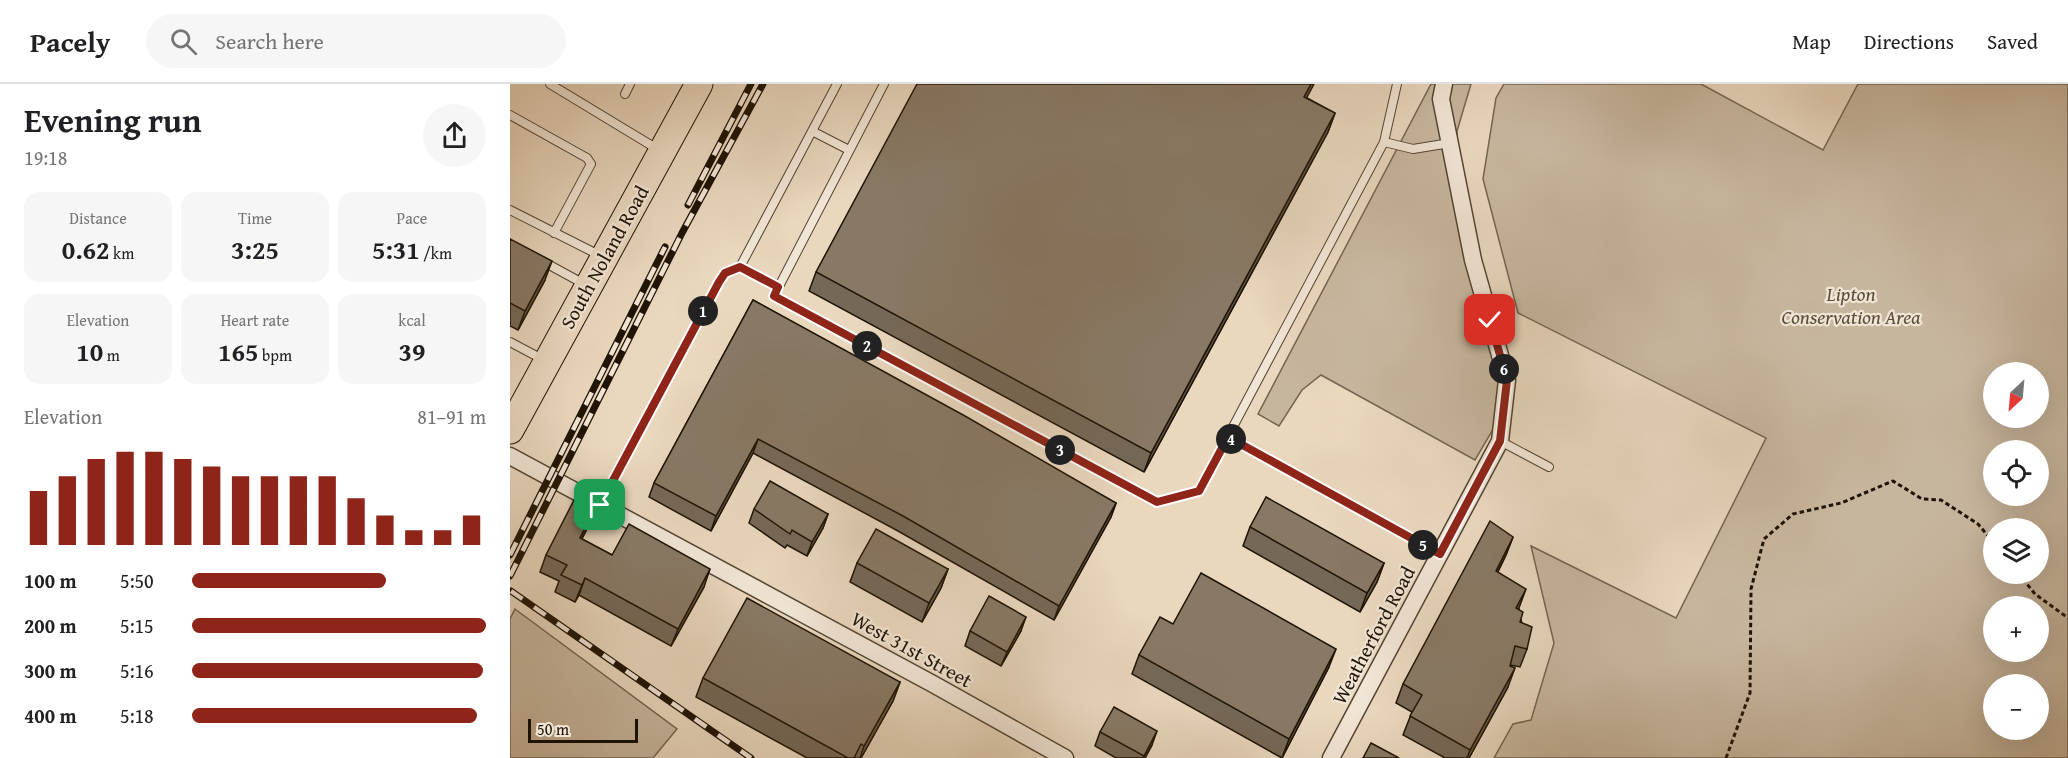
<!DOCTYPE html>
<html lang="en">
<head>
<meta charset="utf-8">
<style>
  :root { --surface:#fff; --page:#f6f6f6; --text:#202124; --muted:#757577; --line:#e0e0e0; --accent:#8f2418 }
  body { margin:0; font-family:"Gentium Book Plus",serif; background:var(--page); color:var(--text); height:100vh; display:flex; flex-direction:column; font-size:22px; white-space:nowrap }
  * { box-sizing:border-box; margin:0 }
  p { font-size:20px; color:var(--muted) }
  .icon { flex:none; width:33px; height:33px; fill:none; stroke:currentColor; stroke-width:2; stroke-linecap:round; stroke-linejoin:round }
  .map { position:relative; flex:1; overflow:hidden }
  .sheet { display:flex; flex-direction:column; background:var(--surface); width:510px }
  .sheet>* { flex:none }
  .needle { width:39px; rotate:206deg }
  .fabs { position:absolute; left:1473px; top:278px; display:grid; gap:12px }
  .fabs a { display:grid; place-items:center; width:66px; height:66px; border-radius:50%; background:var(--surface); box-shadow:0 6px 24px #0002; font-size:30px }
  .scale { position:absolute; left:18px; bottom:15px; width:110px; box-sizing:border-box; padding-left:6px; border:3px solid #1f1404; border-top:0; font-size:16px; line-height:21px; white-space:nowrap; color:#1f1404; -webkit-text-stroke:4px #f1e5d5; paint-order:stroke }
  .pin { position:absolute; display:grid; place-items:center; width:51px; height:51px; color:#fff; margin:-26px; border-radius:12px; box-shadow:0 3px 9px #0006 }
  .km { position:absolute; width:30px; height:30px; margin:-15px; border-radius:50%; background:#222; color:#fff; font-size:16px; line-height:30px; text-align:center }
  .round { display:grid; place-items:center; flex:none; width:63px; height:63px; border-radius:32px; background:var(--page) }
  .headline { display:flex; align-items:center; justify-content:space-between; height:102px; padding:0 24px }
  h1 { font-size:33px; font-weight:700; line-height:45px }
  .stats { display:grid; grid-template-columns:repeat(3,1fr); gap:9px; height:102px; padding:6px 24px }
  .stats div { display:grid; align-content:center; border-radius:15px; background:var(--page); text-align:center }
  .stats b { font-size:26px; font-weight:700 }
  .stats small { font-size:16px; font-weight:400 }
  .stats p { font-size:16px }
  .chart { height:168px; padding:12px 24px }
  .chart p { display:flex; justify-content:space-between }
  .chart svg { width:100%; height:108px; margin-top:6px; stroke:var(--accent); stroke-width:6 }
  ul { padding:0 24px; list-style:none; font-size:20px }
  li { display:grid; grid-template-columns:96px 72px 1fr; align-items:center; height:45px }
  li i { height:15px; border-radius:8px; background:var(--accent) }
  header { display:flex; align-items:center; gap:36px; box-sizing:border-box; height:84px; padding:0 30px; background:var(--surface); border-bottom:2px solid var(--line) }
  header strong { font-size:28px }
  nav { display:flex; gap:33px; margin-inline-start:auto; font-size:21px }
  .search { width:420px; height:54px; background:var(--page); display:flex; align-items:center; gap:15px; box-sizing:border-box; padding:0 21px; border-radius:33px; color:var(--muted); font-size:22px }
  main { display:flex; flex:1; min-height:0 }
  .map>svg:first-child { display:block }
  .green { fill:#c7b69e; stroke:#736551; stroke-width:1.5; fill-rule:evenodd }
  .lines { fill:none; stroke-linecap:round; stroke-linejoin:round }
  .service-casing { stroke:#524532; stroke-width:10 }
  .minor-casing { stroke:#524532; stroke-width:19 }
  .primary-casing { stroke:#1f1404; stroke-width:29 }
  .path { stroke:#1f1404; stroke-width:3; stroke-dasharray:4.5 3; stroke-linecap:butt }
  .service { stroke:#f1e5d5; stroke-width:8 }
  .minor { stroke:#f1e5d5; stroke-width:16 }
  .primary { stroke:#e9d7be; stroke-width:27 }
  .rail-casing { stroke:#1f1404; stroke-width:7 }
  .rail { stroke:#f1e5d5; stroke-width:4.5; stroke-dasharray:14; stroke-linecap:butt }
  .wall { fill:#756857; stroke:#1f1404; stroke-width:1.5 }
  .shaded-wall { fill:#5f5547; stroke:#1f1404; stroke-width:1.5 }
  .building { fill:#887965; stroke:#1f1404; stroke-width:1.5 }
  .route-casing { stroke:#fff; stroke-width:12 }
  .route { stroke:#8f2418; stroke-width:8 }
  .labels { text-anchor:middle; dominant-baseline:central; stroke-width:4.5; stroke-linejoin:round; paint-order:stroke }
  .street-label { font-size:20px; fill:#1f1404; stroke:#f1e5d5 }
  .park-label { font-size:20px; font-style:italic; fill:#5a4d3a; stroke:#f1e5d5 }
</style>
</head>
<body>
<header>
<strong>Pacely</strong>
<div class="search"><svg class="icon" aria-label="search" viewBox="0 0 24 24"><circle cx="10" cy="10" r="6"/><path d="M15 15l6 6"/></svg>Search here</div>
<nav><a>Map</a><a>Directions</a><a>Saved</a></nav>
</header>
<main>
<section class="sheet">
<div class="headline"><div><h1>Evening run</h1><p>19:18</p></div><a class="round"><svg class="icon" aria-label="share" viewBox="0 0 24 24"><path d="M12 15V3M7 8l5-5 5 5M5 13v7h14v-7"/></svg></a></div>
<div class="stats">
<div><p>Distance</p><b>0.62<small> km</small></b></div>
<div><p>Time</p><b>3:25</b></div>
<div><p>Pace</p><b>5:31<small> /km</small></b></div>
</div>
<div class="stats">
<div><p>Elevation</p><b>10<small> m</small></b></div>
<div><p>Heart rate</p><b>165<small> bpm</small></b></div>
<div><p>kcal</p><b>39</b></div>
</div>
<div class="chart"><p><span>Elevation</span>81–91 m</p>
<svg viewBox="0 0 160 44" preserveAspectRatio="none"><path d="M5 44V22M15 44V16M25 44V9M35 44V6M45 44V6M55 44V9M65 44V12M75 44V16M85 44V16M95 44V16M105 44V16M115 44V25M125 44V32M135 44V38M145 44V38M155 44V32"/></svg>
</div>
<ul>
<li><b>100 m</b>5:50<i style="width:66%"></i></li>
<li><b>200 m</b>5:15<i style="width:100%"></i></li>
<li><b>300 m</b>5:16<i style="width:99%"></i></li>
<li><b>400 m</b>5:18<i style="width:97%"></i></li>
</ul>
</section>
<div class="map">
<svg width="1558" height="674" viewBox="0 0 1558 674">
  <rect width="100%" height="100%" fill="#e9d7be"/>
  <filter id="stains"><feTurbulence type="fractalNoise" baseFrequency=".00333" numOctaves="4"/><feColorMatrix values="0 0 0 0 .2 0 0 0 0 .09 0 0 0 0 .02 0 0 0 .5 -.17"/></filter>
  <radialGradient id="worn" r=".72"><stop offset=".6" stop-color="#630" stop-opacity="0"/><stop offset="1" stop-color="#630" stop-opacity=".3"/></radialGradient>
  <path class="green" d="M 921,0 L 961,0 L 947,47 L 949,96 L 996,306 L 985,342 L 965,376 L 811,291 L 792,306 L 769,342 L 748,330 Z
    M 994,0 L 1191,0 L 1313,66 L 1348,0 L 1558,0 L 1558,674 L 984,674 L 1003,640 L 1021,636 L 1044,559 L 1021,462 L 1166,534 L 1256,354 L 1008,229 L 973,95 L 986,14 ZM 1484,288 L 1528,288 L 1528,333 L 1484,333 ZM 1484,366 L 1528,366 L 1528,411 L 1484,411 ZM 1484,444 L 1528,444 L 1528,489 L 1484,489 ZM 1484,522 L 1528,522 L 1528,567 L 1484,567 ZM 1484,600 L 1528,600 L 1528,645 L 1484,645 Z
    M 5,525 L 167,645 L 143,674 L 0,674 L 0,535 Z"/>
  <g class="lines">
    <g class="service-casing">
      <path id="service" d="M 40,0 L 149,66
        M 374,0 L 264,212 L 647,418 L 689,407 L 874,58 L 887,0
        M 115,10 L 120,0
        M 0,31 L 77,74 L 81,80 L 44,149
        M 302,47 L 339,66
        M 874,58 L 903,65 L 940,59
        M 0,126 L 91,172
        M 32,177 L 76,201
        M 230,183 L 268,203
        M 0,258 L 34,276
        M 718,353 L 930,470
        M 990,357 L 1039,383
        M 90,421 L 209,198 L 215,189 L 230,183 L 327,0"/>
    </g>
    <g class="minor-casing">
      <path id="minor" d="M 0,372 L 423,600 L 555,674
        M 821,674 L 990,357 L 997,296 L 963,176 L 931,15 L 934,0"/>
    </g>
    <g class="primary-casing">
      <path id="primary" d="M 0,346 L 189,0"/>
    </g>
    <path class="path" d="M 1508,489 L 1525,510 L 1558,534
      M 1216,674 L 1240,609 L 1241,505 L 1254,455 L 1283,430 L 1331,419 L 1383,397 L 1412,415 L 1431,416 L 1468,440 L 1484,459"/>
    <use href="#service" class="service"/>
    <use href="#minor" class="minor"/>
    <use href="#primary" class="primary"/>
    <g class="rail-casing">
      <path id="rail" d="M 178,121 L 241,0
        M 0,471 L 155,163
        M 0,492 L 172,149 L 253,0
        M 1,507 L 241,674"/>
    </g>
    <use href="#rail" class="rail"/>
  </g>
  <path class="wall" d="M 797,14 L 825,29 L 818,48 L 634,388 L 299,207 L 306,188 Z
    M 0,155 L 35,196 L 8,246 L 0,242 Z
    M 243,216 L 606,419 L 601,433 L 544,536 L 388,447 L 243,369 L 201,447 L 139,413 L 144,399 Z
    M 86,422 L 80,439 L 72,455 L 102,471 L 194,503 L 161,562 L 69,511 L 65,518 L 45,508 L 49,497 L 30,488 L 36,471 Z
    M 244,425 L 318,430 L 313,444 L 297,472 L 277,461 L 275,464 L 239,439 Z
    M 740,443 L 874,479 L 867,498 L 850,528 L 733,462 Z
    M 1003,453 L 996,471 L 988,488 L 1009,525 L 1017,565 L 1010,583 L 1000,581 L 998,603 L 959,674 L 935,674 L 893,651 L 902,628 L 886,619 L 893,600 Z
    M 347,479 L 438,485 L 431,504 L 412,538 L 340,498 Z
    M 663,540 L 819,583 L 772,674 L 622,590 L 629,571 Z
    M 460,547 L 511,547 L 491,582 L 455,562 Z
    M 193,594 L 390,598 L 383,617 L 351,674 L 297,674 L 186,613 Z
    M 590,648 L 642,661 L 635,674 L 606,674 L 585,662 Z"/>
  <path class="shaded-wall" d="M 801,0 L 804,0 L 787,32 L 794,13 Z
    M 825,29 L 818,48 L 634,388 L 641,369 Z
    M 42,177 L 35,196 L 8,246 L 15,227 Z
    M 248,355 L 243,369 L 201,447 L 206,432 Z
    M 606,419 L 601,433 L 544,536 L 549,522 Z
    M 86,422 L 80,439 L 63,471 L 70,454 Z
    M 318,430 L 313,444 L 297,472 L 302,458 Z
    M 1003,453 L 996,471 L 979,505 L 986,487 Z
    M 874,479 L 867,498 L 850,528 L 857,509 Z
    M 200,485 L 194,503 L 161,562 L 168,545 Z
    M 438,485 L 431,504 L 412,538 L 419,519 Z
    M 75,494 L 69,511 L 65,518 L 72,501 Z
    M 1016,505 L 1009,524 L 1000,543 L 1006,524 Z
    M 516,533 L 511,547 L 491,582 L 497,568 Z
    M 826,565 L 819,583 L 772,674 L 779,655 Z
    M 1005,584 L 998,603 L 959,674 L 957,674 L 960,666 Z
    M 390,598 L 383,617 L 351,674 L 350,674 L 354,662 Z
    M 647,647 L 642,661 L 635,674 L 633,674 Z"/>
  <path class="building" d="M 407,0 L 801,0 L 794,13 L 825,29 L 641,369 L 306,188 Z
    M 0,155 L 42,177 L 15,227 L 0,219 Z
    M 243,216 L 455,332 L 606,419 L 549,522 L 393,432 L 248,355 L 206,432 L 144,399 Z
    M 260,397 L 318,430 L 302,458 L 282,446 L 280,450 L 244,425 Z
    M 66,412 L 86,422 L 70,454 L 102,471 L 119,440 L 200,485 L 168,545 L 75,494 L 72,501 L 51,491 L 57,481 L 36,471 Z
    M 756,413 L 874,479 L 857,509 L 740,443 Z
    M 980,437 L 1003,453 L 986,487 L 1016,505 L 1006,524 L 1013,528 L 1010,538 L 1022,543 L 1017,565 L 1005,562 L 1000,582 L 1005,584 L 960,666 L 900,632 L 912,611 L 893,600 Z
    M 366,445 L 438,485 L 419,519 L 347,479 Z
    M 691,489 L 826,565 L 779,655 L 629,571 L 650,533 L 663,540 Z
    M 479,512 L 516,533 L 497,568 L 460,547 Z
    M 237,514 L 390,598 L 354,662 L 351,660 L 344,674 L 338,674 L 193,594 Z
    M 604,623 L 647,647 L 634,672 L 590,648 Z
    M 861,659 L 889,674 L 853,674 Z"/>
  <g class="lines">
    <g class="route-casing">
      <path id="route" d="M 90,421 L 209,198 L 215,189 L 230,183 L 268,203 L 264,212 L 647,418 L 689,407 L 718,353 L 930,470 L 990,357 L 997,296 L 980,236"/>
    </g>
    <use href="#route" class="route"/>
  </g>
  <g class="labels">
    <g class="street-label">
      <text transform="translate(94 173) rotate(-61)">South Noland Road</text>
      <text transform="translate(863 551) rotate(-62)">Weatherford Road</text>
      <text transform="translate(402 565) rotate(29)">West 31st Street</text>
    </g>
    <g class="park-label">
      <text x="1341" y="209">Lipton<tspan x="1341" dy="23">Conservation Area</tspan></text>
    </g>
  </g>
  <rect width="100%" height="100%" filter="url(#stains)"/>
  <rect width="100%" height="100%" fill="url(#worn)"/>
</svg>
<div class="fabs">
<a><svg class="needle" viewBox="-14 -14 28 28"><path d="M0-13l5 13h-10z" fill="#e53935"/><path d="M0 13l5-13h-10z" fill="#757577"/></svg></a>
<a><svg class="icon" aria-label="locate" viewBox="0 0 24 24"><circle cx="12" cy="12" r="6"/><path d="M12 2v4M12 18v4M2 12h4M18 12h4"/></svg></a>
<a><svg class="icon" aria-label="layers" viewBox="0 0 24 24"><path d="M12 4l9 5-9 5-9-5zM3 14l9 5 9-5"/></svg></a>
<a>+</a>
<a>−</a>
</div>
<div class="scale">50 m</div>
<div class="pin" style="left:90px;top:421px;background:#1e9e55"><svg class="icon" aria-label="arrive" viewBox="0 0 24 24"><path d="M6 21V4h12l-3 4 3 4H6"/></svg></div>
<div class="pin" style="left:980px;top:236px;background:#d93025"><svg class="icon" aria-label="check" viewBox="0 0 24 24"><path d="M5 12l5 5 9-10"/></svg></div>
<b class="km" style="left:193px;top:227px">1</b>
<b class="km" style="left:357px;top:262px">2</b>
<b class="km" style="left:550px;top:366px">3</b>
<b class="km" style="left:721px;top:355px">4</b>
<b class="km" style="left:913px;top:461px">5</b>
<b class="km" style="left:994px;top:285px">6</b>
</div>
</main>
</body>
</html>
